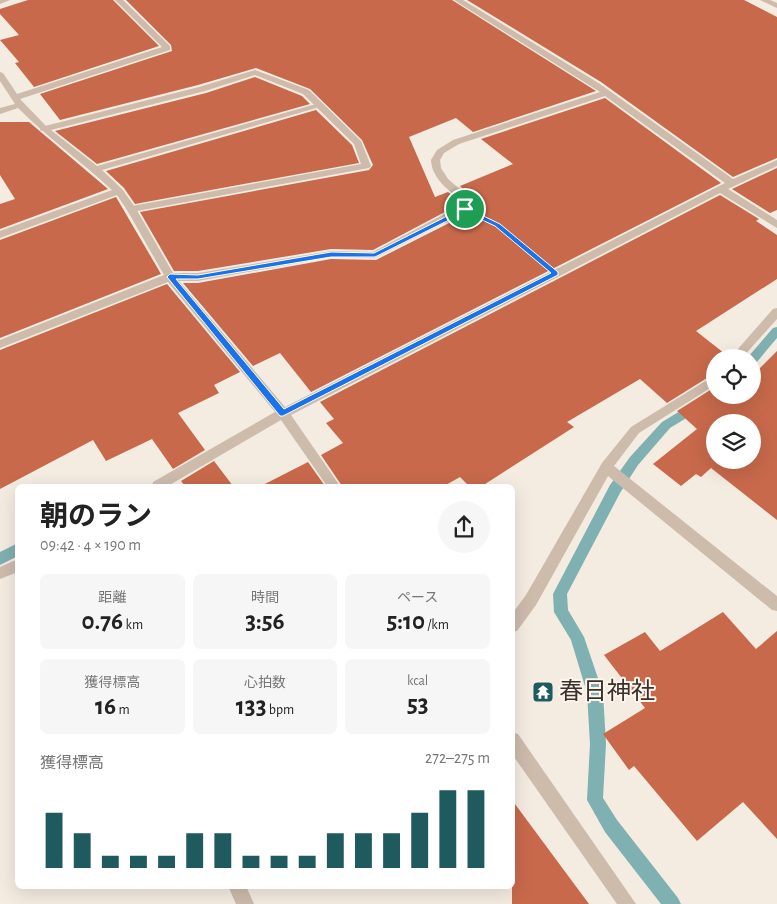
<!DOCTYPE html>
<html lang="ja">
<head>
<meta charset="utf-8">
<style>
  :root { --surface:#fff; --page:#f6f6f6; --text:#222; --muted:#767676; --accent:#1f5a5e }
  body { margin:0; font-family:"Alegreya Sans","Noto Sans JP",sans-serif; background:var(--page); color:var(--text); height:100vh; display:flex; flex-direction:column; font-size:19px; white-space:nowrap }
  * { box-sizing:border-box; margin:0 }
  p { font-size:16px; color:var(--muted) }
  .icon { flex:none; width:28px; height:28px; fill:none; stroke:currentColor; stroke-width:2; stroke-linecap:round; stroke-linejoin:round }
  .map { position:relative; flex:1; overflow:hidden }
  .details { position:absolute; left:15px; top:484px; width:500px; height:405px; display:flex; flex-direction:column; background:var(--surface); border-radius:8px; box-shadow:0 5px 20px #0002 }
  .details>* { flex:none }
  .tools { position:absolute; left:706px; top:349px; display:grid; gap:10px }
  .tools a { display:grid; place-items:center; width:55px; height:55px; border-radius:50%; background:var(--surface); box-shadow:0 5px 20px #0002; font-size:25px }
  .pin { position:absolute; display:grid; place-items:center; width:42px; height:42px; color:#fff; margin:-21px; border:2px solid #fff; border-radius:50%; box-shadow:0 1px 5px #0007 }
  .round { display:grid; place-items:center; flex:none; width:52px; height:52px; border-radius:26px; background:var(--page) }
  .head { display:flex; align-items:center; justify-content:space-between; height:85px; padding:0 25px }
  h1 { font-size:28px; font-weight:700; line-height:38px }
  .metrics { display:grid; grid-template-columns:repeat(3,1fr); gap:8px; height:85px; padding:5px 25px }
  .metrics div { display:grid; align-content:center; border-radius:8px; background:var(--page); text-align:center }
  .metrics b { font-size:25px; font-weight:700 }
  .metrics small { font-size:14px; font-weight:400 }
  .metrics p { font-size:14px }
  .chart { height:140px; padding:10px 25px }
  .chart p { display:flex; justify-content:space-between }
  .chart svg { width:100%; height:90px; margin-top:5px; stroke:var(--accent); stroke-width:6 }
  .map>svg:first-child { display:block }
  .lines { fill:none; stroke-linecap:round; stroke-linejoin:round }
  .stream { fill:#7fb0b2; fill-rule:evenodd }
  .building { fill:#c8694b; fill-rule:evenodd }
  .path-far1 { stroke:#b9a596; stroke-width:2; stroke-dasharray:2 2; stroke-linecap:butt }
  .path { stroke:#b9a596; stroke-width:3; stroke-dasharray:2.5 2.5; stroke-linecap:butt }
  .service { fill:#cdbbac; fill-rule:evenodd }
  .minor { fill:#cdbbac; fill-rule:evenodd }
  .route { fill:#1a73e8; stroke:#fff; fill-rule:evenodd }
  .labels { text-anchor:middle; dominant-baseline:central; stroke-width:4; stroke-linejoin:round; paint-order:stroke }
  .near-poi-label { font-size:24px; fill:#3b302b; stroke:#fbf5ee; text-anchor:start }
</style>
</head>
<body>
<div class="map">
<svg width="777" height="904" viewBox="0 0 777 904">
  <rect width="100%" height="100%" fill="#f4ebe1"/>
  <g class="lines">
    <path class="stream" d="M 777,327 L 777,338 L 756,363 L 752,364 L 752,358 L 748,357 L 773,328 Z
      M 715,390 L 715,395 L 721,395 L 719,398 L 670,428 L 638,465 L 620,493 L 567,594 L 568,610 L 584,637 L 603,693 L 606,744 L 603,798 L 617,820 L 678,898 L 681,904 L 661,904 L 605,832 L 587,800 L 590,744 L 587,693 L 571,640 L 554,612 L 553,594 L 610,485 L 630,457 L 662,422 Z
      M 18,543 L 18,556 L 0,565 L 0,552 Z"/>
  </g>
  <path class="building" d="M 28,0 L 113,0 L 159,46 L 34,87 L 15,63 L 19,62 L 0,40 L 19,35 L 0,14 L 0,9 Z
    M 126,0 L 452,0 L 596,91 L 473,132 L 456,118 L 409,137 L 435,197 L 448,192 L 462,203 L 373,250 L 331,249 L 198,271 L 174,271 L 140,212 L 369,170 L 373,165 L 362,140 L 310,89 L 256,68 L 198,85 L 60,120 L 40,94 L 172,51 L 171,45 Z
    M 467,0 L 744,0 L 777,17 L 777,158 L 733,177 L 601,82 Z
    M 255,77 L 302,96 L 310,104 L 97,164 L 55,131 L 206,93 Z
    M 605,98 L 721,183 L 311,392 L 280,353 L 253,366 L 183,283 L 198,283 L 331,259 L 376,260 L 469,213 L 478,203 L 460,186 L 513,164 L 481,139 Z
    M 316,110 L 352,145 L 359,163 L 135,204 L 124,188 L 106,171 Z
    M 0,122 L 29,122 L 108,189 L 0,229 L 0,204 L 15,199 L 0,175 Z
    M 777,168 L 777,210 L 770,213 L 732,189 Z
    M 720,195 L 759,219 L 756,221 L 777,235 L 777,279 L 696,331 L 729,357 L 715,358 L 715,373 L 667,403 L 640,379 L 567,422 L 574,427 L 482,486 L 469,486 L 460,477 L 444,486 L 342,486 L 321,455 L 343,443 L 326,423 L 334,419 L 320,402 Z
    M 116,197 L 161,274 L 0,338 L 0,240 Z
    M 167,284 L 240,372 L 214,385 L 219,393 L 178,413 L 205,450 L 173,469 L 152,439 L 106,461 L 93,440 L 0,489 L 0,350 Z
    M 777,351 L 777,520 L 711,468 L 701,477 L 696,474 L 681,486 L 653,464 L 697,429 L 677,411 L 715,387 L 715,395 L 752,395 L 752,376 ZM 715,422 L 752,422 L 752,460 L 715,460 Z
    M 214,461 L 233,486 L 185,486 L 181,481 Z
    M 308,462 L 325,486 L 261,486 Z
    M 723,612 L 756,649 L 777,631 L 777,839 L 743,802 L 697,841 L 634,766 L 629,770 L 603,734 L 645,708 L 604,655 L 645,632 L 660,651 Z
    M 512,800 L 589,904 L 512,904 Z"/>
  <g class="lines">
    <path class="path-far1" d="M 488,221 L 491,222"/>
    <path class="path" d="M 488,221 L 497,225 L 535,256"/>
    <path class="service" d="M 255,70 L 309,90 L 361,141 L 371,166 L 369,168 L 132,212 L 129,211 L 127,209 L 132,206 L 361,164 L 354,144 L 303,94 L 255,75 L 205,91 L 47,131 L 41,131 L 40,129 L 41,127 L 199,87 Z"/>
    <path class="minor" d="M 0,0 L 10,0 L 0,4 Z
      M 115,0 L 123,0 L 170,46 L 170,50 L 20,99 L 47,127 L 97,166 L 316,104 L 323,106 L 102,170 L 122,189 L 135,207 L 173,273 L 198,273 L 331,251 L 373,252 L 465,203 C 451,192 432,180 431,160 L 437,150 L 453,140 L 600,92 L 454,0 L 463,0 L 600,84 L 733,179 L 777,160 L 777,166 L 728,189 L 777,220 L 777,228 L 720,193 L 291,415 L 340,486 L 327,486 L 281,420 L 168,486 L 152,486 L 153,482 L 275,412 L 168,282 L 0,348 L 0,340 L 164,275 L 127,210 L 117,195 L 0,238 L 0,231 L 112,190 C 82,162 48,138 18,108 L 0,114 L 0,108 L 15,104 L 0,81 L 0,72 L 3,73 L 17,94 L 162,47 ZM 605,96 L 725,183 L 285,407 L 179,281 L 198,281 L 331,257 L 375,258 L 468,211 L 476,203 L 448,179 L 441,168 L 440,160 L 444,153 L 459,144 Z
      M 760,0 L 770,0 L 777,3 L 777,8 Z
      M 777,308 L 777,319 L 742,358 L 730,358 L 773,309 Z
      M 715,375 L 715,385 L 639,433 L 614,466 L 777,596 L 777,611 L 772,610 L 608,476 L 536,605 L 517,631 L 512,632 L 512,614 L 526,595 L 602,463 L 631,427 Z
      M 18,559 L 18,572 L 0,579 L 0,567 Z
      M 512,732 L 518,734 L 636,904 L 617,904 L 512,754 Z
      M 228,886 L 246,886 L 254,904 L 236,904 Z"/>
  </g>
  <path class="route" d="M 465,207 L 500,224 L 558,272 L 558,275 L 283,416 L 280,416 L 167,277 L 170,274 L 198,275 L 331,252 L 374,253 ZM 465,212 L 495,226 L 551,273 L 284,409 L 176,279 L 198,279 L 331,257 L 375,257 Z"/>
  <defs>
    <g id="temple-square" transform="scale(1.125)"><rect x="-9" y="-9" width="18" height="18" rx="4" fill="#1f5a5e" stroke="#fbf5ee"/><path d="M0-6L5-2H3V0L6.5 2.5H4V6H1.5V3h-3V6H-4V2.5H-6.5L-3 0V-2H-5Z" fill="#fff"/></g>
  </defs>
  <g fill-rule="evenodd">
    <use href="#temple-square" x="543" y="692"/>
  </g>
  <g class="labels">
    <g class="near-poi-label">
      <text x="559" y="692">春日神社</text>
    </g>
  </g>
</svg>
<div class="tools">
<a><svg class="icon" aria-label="locate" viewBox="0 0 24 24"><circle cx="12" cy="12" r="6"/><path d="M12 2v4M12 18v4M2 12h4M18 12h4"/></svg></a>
<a><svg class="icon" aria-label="layers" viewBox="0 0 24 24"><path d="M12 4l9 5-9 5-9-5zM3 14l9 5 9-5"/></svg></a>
</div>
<div class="pin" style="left:465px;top:209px;background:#1e9e55"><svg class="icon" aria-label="arrive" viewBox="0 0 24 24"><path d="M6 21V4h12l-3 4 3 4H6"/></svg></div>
<section class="details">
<div class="head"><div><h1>朝のラン</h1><p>09:42 · 4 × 190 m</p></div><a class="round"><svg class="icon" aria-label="share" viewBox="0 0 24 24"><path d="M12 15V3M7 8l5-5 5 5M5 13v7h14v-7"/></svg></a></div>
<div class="metrics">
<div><p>距離</p><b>0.76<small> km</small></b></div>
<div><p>時間</p><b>3:56</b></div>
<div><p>ペース</p><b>5:10<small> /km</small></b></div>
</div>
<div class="metrics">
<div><p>獲得標高</p><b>16<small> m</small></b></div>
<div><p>心拍数</p><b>133<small> bpm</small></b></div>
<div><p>kcal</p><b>53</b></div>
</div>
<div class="chart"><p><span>獲得標高</span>272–275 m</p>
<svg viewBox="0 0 160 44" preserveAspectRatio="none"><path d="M5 44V17M15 44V27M25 44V38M35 44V38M45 44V38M55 44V27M65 44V27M75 44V38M85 44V38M95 44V38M105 44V27M115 44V27M125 44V27M135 44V17M145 44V6M155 44V6"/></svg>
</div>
</section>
</div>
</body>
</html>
